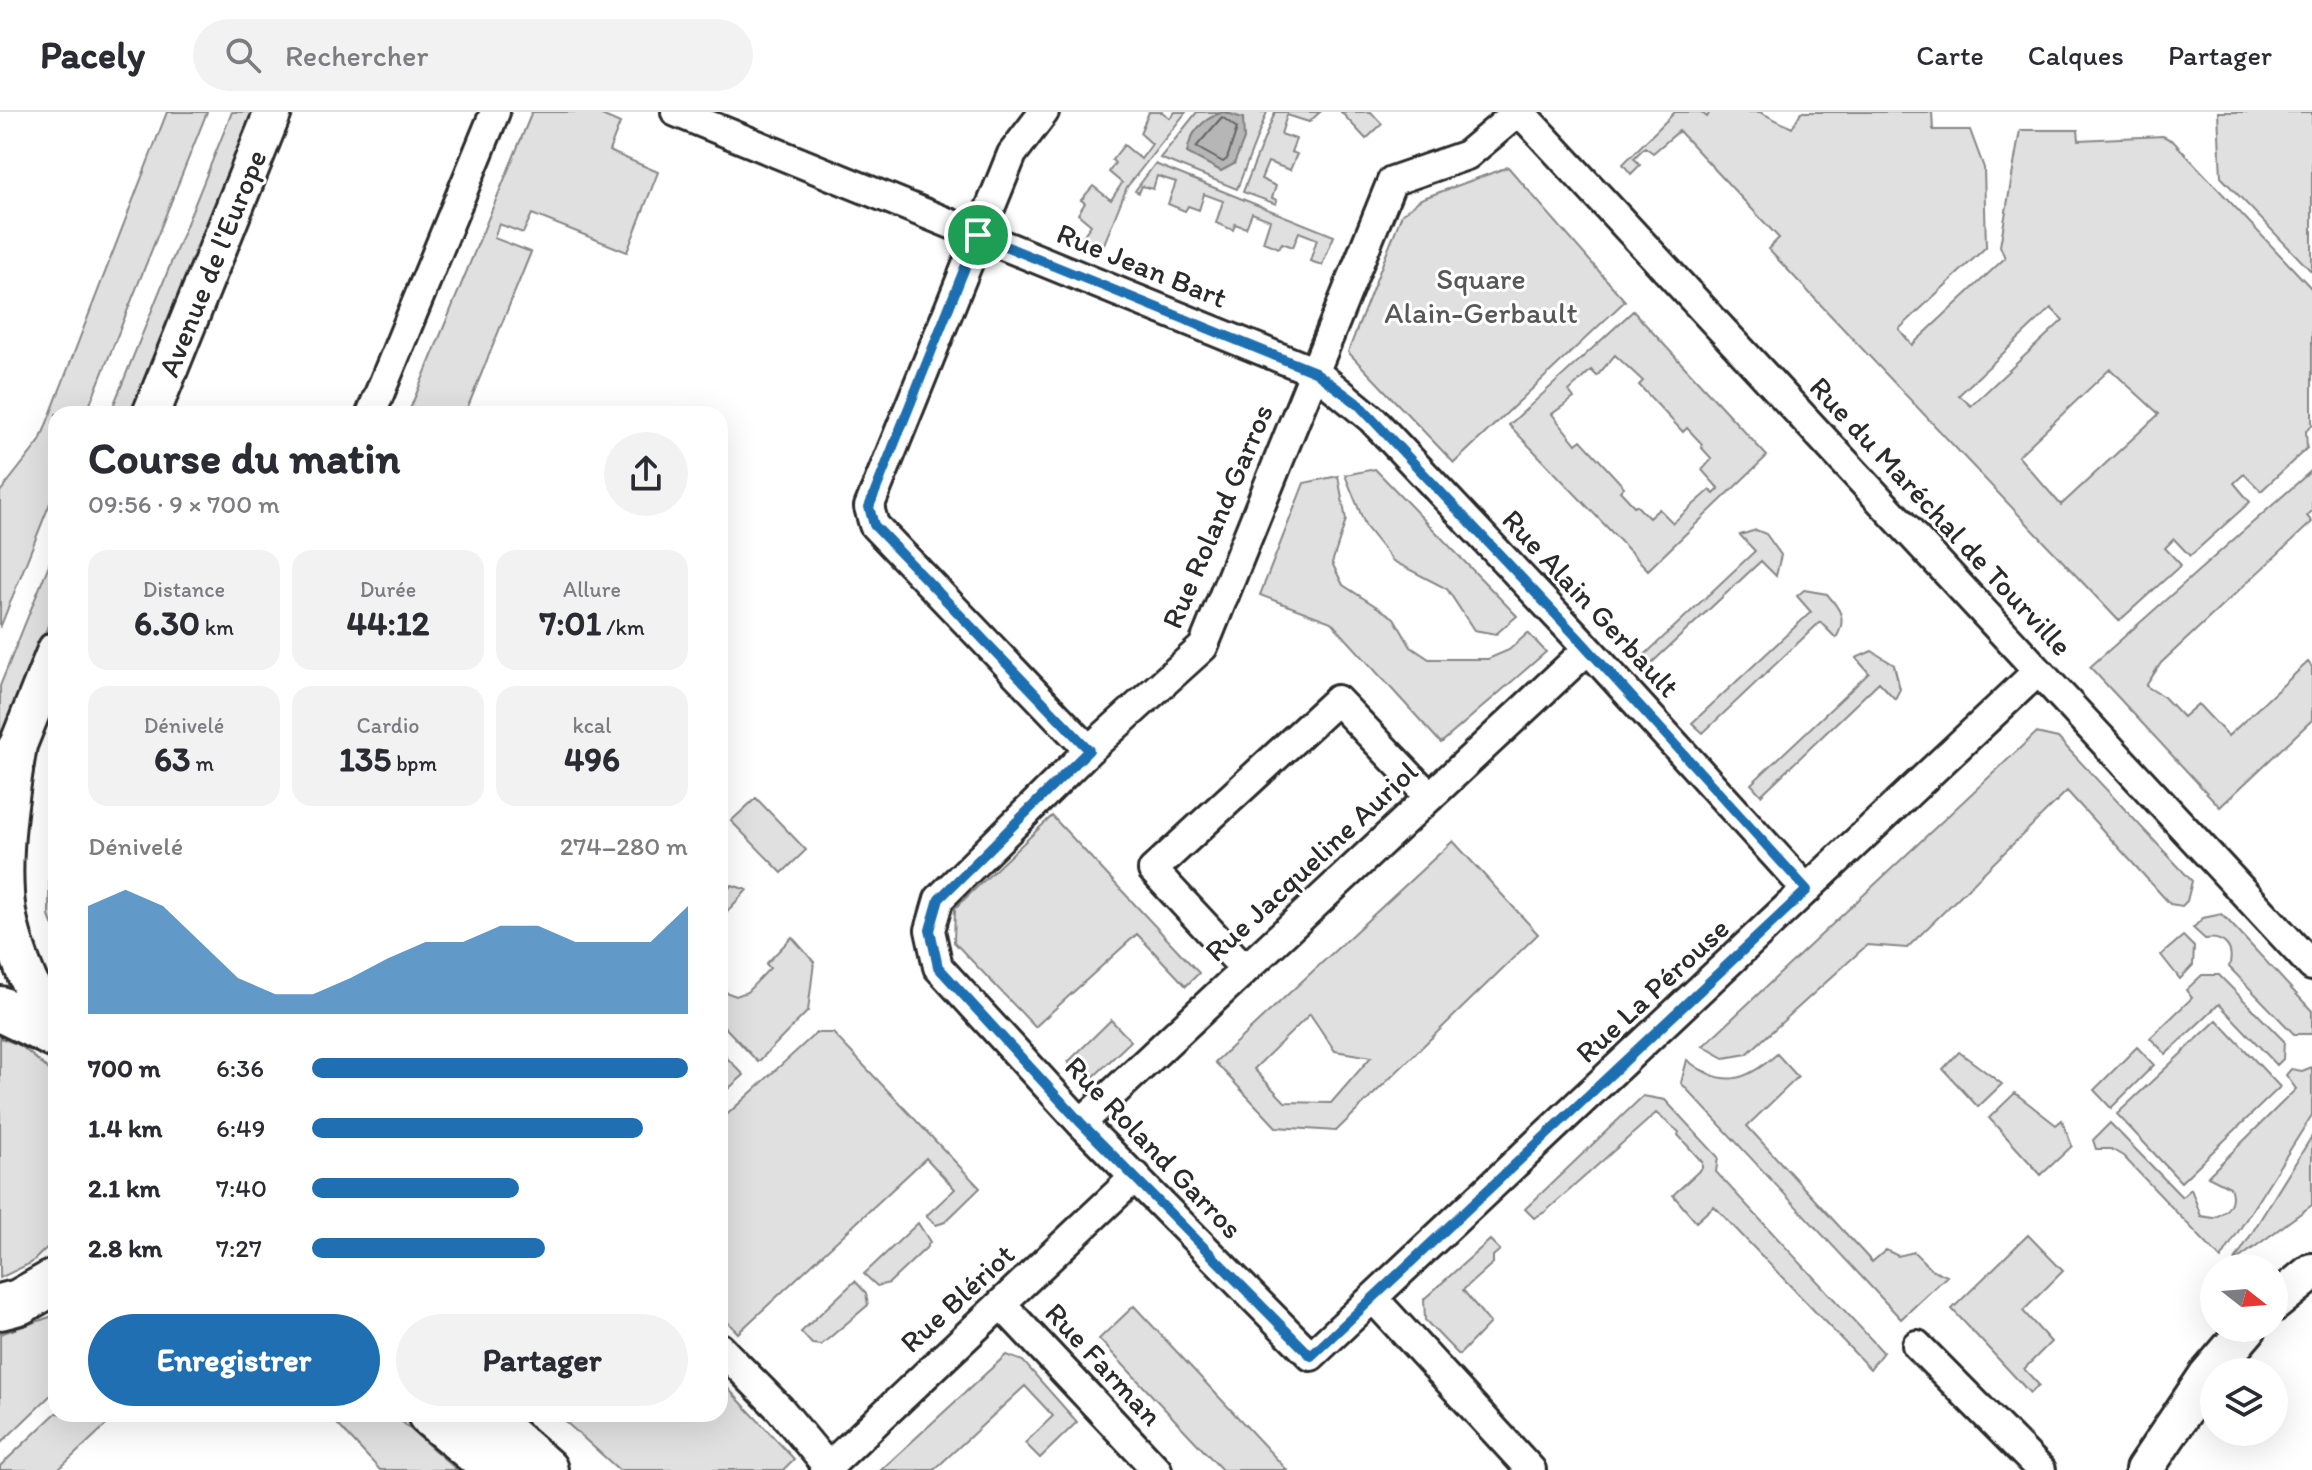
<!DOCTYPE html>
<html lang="fr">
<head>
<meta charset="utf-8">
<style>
  :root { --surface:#fff; --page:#f2f2f3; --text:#2b2b33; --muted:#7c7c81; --line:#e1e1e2; --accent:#1f6fb2 }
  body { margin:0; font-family:Itim,sans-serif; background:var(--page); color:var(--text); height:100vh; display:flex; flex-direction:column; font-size:30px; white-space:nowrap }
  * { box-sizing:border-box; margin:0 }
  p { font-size:26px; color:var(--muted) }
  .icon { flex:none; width:44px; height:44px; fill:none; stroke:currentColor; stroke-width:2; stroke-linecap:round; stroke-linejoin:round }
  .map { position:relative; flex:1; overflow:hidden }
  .side { position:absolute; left:48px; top:294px; width:680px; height:1016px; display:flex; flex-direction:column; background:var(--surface); border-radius:24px; box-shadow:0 8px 32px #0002 }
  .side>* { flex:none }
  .needle { width:52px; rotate:107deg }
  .controls { position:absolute; left:2200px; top:1142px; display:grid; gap:16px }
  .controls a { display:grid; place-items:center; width:88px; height:88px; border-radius:50%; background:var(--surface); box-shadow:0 8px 32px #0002; font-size:40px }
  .pin { position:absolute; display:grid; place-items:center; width:68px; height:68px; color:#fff; margin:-34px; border:4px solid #fff; border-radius:50%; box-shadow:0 2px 8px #0007 }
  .round { display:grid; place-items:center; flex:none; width:84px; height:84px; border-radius:42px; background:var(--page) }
  .headline { display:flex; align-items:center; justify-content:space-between; height:136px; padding:0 40px }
  h1 { font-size:44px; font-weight:700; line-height:60px }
  .stats { display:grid; grid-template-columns:repeat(3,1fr); gap:12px; height:136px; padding:8px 40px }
  .stats div { display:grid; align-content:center; border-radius:20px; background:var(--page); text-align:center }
  .stats b { font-size:34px; font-weight:700 }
  .stats small { font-size:22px; font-weight:400 }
  .stats p { font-size:22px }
  .chart { height:224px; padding:16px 40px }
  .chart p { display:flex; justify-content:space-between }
  .chart svg { width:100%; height:144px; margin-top:8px; fill:var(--accent); opacity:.7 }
  .button { display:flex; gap:16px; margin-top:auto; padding:16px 40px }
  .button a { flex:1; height:92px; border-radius:48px; background:var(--accent); color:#fff; font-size:32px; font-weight:700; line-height:92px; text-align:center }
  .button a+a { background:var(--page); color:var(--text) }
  ul { padding:0 40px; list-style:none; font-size:26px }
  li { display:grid; grid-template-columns:128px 96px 1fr; align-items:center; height:60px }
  li i { height:20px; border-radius:10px; background:var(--accent) }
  header { display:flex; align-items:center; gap:48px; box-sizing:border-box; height:112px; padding:0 40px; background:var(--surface); border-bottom:2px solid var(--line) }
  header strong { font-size:38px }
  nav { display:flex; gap:44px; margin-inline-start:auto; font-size:28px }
  .search { width:560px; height:72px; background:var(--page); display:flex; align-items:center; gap:20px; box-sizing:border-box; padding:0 28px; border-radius:44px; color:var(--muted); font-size:30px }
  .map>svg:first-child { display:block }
  .green { fill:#e0e0e0; stroke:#868686; stroke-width:2; fill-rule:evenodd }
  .water { fill:#b6b6b6; stroke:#7e7e7e; stroke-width:2 }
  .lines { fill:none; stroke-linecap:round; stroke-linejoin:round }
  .shore { stroke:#636363; stroke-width:2 }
  .minor-casing { stroke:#2b2b2b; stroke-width:34 }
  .tertiary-casing { stroke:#2b2b2b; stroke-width:42 }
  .primary-casing { stroke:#2b2b2b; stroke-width:50 }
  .minor { stroke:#fff; stroke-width:28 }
  .tertiary { stroke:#fff; stroke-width:36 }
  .primary { stroke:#fff; stroke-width:44 }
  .route-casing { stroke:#fff; stroke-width:16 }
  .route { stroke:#1f6fb2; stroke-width:10 }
  .labels { text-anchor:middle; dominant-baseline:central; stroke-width:6; stroke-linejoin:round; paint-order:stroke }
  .street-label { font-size:30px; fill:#2b2b2b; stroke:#fff }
  .park-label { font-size:30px; fill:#585858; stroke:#fff }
</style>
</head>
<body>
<header>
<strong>Pacely</strong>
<div class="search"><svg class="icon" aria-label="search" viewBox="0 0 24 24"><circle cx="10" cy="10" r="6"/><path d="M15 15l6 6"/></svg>Rechercher</div>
<nav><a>Carte</a><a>Calques</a><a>Partager</a></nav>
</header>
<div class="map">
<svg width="2312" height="1358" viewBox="0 0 2312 1358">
  <rect width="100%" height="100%" fill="#fff"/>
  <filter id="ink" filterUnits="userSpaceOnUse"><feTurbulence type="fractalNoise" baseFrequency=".0125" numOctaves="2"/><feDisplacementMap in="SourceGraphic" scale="16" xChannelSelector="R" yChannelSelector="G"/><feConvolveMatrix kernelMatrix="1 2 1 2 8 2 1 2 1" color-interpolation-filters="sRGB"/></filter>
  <g filter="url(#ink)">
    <path class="green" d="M 167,0 L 207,0 L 86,302 L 56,302 L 56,376 L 0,516 L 0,380 L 40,329 Z
      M 232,0 L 256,0 L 133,302 L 110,302 Z
      M 532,0 L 595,0 L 620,11 L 609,39 L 658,60 L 627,140 L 532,102 L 523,121 L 499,112 L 494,126 L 531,140 L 465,302 L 408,302 Z
      M 1149,0 L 1162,0 L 1170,6 L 1175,0 L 1186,0 L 1127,75 L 1102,137 L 1058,120 L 1064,111 L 1082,125 L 1091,113 L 1078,102 L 1085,91 L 1081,88 L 1093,74 L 1111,88 L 1122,71 L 1109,60 L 1115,51 L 1112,48 L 1124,33 L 1141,47 L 1152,32 L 1140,21 Z
      M 1197,0 L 1267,0 L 1237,77 L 1160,46 Z
      M 1275,0 L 1320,0 L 1309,10 L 1287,3 L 1281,22 L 1296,27 L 1291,40 L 1297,42 L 1290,58 L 1268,50 L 1261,67 L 1276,74 L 1272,86 L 1277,88 L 1276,92 L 1243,80 Z
      M 1341,0 L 1371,0 L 1382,12 L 1366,27 Z
      M 1675,0 L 1701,0 L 1707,5 L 1710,0 L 1760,0 L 1792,16 L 1801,0 L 1932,0 L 1933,18 L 1970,18 L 1984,56 L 1986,135 L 1899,217 L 1912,233 L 2005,146 L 2000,134 L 2020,18 L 2078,18 L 2079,28 L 2163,24 L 2173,29 L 2312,177 L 2312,313 L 2306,319 L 2307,336 L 2261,379 L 2244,362 L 2234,371 L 2250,390 L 2190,444 L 2174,427 L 2165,436 L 2181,453 L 2119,509 L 1768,137 L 1779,126 L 1679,19 L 1653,41 L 1645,35 L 1634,46 L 1640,53 L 1631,62 L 1623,52 ZM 2051,196 L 2063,208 L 1971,294 L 1959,283 ZM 2110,257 L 2159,302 L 2061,393 L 2018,344 Z
      M 2218,0 L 2312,0 L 2312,160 L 2221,65 Z
      M 1155,52 L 1334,124 L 1322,153 L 1310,149 L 1317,127 L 1299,120 L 1293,135 L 1282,131 L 1279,136 L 1263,130 L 1270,108 L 1252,101 L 1246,116 L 1235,112 L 1233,118 L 1216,111 L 1223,89 L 1204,82 L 1199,98 L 1188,94 L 1185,99 L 1168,92 L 1176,70 L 1157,64 L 1153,77 L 1142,74 L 1139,81 L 1135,79 Z
      M 1508,55 L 1625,189 L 1454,351 L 1348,240 L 1402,102 L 1421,87 Z
      M 1633,199 L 1767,344 L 1648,458 L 1509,313 ZM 1615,243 L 1643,269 L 1639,273 L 1683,320 L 1687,316 L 1702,332 L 1701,335 L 1712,347 L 1702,358 L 1719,377 L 1714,382 L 1710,378 L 1673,411 L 1659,397 L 1649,406 L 1636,393 L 1634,394 L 1620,379 L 1624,375 L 1581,328 L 1576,332 L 1552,302 L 1574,286 L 1569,279 L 1591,258 L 1597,264 Z
      M 1375,357 L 1517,504 L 1496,522 L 1474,518 L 1447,477 L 1393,449 L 1366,415 L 1345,363 Z
      M 2312,358 L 2312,399 L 2307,404 L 2312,410 L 2161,551 L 2146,574 L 2164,585 L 2183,605 L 2198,592 L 2228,624 L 2308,550 L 2312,555 L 2312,608 L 2220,695 L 2090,555 Z
      M 1338,364 L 1346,408 L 1332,451 L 1343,473 L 1394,506 L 1411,535 L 1429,547 L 1488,547 L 1509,538 L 1528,521 L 1546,540 L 1441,631 L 1331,510 L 1260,483 L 1304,371 Z
      M 1756,418 L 1766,422 L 1781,443 L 1776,464 L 1761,449 L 1644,558 L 1637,550 L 1755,439 L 1740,423 Z
      M 56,435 L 56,494 L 0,631 L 0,574 Z
      M 1804,478 L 1827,482 C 1841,498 1847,507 1836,526 L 1820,510 L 1703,621 L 1692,611 L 1811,500 L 1797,484 Z
      M 1872,539 L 1894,553 L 1900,577 L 1895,587 L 1879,570 L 1761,683 L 1751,672 L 1869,561 L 1856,546 Z
      M 2036,621 L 2058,626 L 2192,769 L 2187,789 L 2182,794 L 2170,792 L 2067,679 L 1907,836 L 1867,833 L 1747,942 L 1724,946 L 1703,934 Z
      M 756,686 L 806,738 L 782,761 L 731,709 Z
      M 56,687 L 56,822 L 49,804 L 50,702 Z
      M 1052,704 L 1199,861 L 1186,874 L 1137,822 L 1035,915 L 954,830 L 955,796 Z
      M 1453,729 L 1538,822 L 1336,1019 L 1276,1015 L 1215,950 ZM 1310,902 L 1335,939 L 1371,945 L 1331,991 L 1285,990 L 1254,957 Z
      M 732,773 L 747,778 L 720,807 L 720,785 Z
      M 2222,802 L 2312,899 L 2312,922 L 2294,922 L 2229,855 C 2235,836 2224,824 2205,827 L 2193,816 L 2203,806 Z
      M 2183,824 L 2194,835 L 2193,853 L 2180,867 L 2161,843 Z
      M 792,825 L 814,850 L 808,899 L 758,950 L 720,910 L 720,878 L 736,884 L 747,880 L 770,856 L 766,852 Z
      M 2202,863 L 2219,863 L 2284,929 L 2283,947 L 2277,953 L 2219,892 L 2166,942 L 2150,926 L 2192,886 L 2186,878 Z
      M 1111,908 L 1131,929 L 1087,971 L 1068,950 Z
      M 2217,908 L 2280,975 L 2181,1070 L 2117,1002 Z
      M 816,921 L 833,921 L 980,1076 L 945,1110 L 936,1113 L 926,1104 L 955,1077 L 926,1046 L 738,1221 L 720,1202 L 720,1009 Z
      M 0,926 L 20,933 L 56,964 L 56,1127 L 31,1151 L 0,1166 Z
      M 2137,935 L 2154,953 L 2111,996 L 2094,978 Z
      M 720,939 L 744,963 L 720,984 L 720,969 L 726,963 L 720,956 Z
      M 1959,940 L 2002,972 L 1978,995 L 1943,957 Z
      M 1777,942 L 1798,965 L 1747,1014 L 1872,1150 L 1886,1138 L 1898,1144 L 1914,1140 L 1931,1157 L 1947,1164 L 1901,1207 L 1681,971 L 1687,948 C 1723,977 1745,970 1777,942 Z
      M 2312,955 L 2312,1003 L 2221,1147 L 2123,1044 L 2111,1037 L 2096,1037 L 2093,1028 L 2110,1011 L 2182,1085 L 2191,1077 L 2201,1104 L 2213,1106 C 2228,1100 2236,1091 2230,1075 L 2208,1064 L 2296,977 L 2286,963 L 2291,957 L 2302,959 Z
      M 2015,981 L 2056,1013 L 2062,1008 L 2072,1034 L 2041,1063 L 1989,1006 Z
      M 1643,984 L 1665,988 L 1718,1045 L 1716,1060 L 1883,1240 L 1870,1257 L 1714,1094 L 1696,1110 L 1673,1083 L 1702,1056 L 1702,1050 L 1678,1023 L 1679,1020 L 1656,1001 L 1545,1100 L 1534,1106 L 1525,1097 Z
      M 2312,1024 L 2312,1093 L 2234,1150 Z
      M 918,1111 L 930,1130 L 926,1136 L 889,1171 L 877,1174 L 864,1162 Z
      M 2028,1123 L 2063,1159 L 2023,1199 L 2051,1230 L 2024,1257 L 2039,1273 L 2030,1281 L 1952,1197 Z
      M 1490,1128 L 1500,1138 L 1493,1144 L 1493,1151 L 1463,1178 L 1490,1211 L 1459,1243 L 1425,1208 L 1424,1187 Z
      M 855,1169 L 866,1181 L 868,1193 L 821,1233 L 812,1232 L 801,1220 Z
      M 1134,1194 L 1287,1358 L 1222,1358 L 1099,1227 Z
      M 56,1203 L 56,1278 L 0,1332 L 0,1222 Z
      M 1006,1243 L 1023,1249 L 1077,1310 L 1040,1346 L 1025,1331 L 1053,1304 L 1025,1274 L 934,1358 L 881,1358 Z
      M 720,1268 L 794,1347 L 783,1358 L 619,1358 L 557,1302 L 720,1302 Z
      M 56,1301 L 118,1302 L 58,1358 L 0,1358 L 0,1354 Z
      M 328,1302 L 393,1302 L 457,1358 L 380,1358 Z"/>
    <path class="water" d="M 1223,0 L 1243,6 L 1244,27 L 1234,52 L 1221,59 L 1187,41 C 1190,20 1203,7 1223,0 Z"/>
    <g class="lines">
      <path class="shore" d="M 1222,5 L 1237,16 L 1227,47 L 1223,50 L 1196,35 Z"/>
      <g class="minor-casing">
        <path id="minor" d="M 676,0 L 1315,260 L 1372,307 L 1578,526 L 1807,778
          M 1044,0 L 1012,42 L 869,395 L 874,413 L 1089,638
          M 1518,0 L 1467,43 L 1392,69 L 1203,535 L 1089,638 L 939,787 L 930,818 L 938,855 L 1081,1011 L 1311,1244 L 2037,560
          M 1520,0 L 2312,854
          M 371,302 L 495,0
          M 1245,857 L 1153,758 L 1337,588 L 1430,685
          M 1081,1011 L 1588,537
          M 1373,1186 L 1531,1358
          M 1001,1192 L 1157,1358
          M 1917,1233 L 2041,1358
          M 720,1236 L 780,1297 L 828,1355
          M 825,1358 L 1136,1064"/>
      </g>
      <g class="tertiary-casing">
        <path id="tertiary" d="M 151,302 L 273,0
          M 18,633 C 10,682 2,732 5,781 C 7,826 33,883 54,921
          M 5,654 L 18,633 L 56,538
          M 2274,1191 L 2312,1160
          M 2144,1358 L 2207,1264 L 2248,1216"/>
      </g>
      <g class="primary-casing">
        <path id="primary" d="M 0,897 L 56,924
          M 0,1195 L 19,1190 L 56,1169
          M 430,1302 L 497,1358
          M 481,1302 L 545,1358"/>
      </g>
      <use href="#minor" class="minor"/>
      <use href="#tertiary" class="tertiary"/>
      <use href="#primary" class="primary"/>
    </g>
  </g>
  <g class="lines" filter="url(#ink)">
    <g class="route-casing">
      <path id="route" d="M 978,123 L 1315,260 L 1358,292 L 1578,526 L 1807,778 L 1311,1244 L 1081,1011 L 938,855 L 930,818 L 939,787 L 1089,638 L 874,413 L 869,395 Z"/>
    </g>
    <use href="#route" class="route"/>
  </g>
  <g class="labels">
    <g class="street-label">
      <text transform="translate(212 151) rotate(-68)">Avenue de l'Europe</text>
      <text transform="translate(1142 153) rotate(22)">Rue Jean Bart</text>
      <text transform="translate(1217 404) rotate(-67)">Rue Roland Garros</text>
      <text transform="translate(1941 404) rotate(47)">Rue du Maréchal de Tourville</text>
      <text transform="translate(1591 491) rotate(47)">Rue Alain Gerbault</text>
      <text transform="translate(1311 749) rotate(-43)">Rue Jacqueline Auriol</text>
      <text transform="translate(1652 878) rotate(-43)">Rue La Pérouse</text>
      <text transform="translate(1154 1035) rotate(46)">Rue Roland Garros</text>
      <text transform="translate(957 1186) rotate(-43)">Rue Blériot</text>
      <text transform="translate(1104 1252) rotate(47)">Rue Farman</text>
    </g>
    <g class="park-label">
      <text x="1481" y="166">Square<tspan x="1481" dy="34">Alain-Gerbault</tspan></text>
    </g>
  </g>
</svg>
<div class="controls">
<a><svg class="needle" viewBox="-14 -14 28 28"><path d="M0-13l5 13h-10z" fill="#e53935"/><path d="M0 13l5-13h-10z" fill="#7c7c81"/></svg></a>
<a><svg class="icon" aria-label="layers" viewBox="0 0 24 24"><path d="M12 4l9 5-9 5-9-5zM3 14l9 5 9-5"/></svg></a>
</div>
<div class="pin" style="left:978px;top:123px;background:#1e9e55"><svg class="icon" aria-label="arrive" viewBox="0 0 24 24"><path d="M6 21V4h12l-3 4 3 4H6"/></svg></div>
<section class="side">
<div class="headline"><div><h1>Course du matin</h1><p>09:56 · 9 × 700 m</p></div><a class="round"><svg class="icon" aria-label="share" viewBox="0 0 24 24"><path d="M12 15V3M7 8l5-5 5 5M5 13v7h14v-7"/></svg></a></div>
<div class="stats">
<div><p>Distance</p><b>6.30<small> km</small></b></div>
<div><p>Durée</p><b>44:12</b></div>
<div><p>Allure</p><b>7:01<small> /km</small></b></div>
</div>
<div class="stats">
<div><p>Dénivelé</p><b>63<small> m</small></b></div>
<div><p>Cardio</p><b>135<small> bpm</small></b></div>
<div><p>kcal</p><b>496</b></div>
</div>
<div class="chart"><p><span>Dénivelé</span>274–280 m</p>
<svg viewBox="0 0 160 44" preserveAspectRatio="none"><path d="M0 44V11L10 6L20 11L30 22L40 33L50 38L60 38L70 33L80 27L90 22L100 22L110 17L120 17L130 22L140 22L150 22L160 11V44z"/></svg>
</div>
<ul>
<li><b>700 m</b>6:36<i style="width:100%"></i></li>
<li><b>1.4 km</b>6:49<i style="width:88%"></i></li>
<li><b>2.1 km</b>7:40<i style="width:55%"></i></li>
<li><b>2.8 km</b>7:27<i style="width:62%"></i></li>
</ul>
<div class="button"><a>Enregistrer</a><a>Partager</a></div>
</section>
</div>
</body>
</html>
